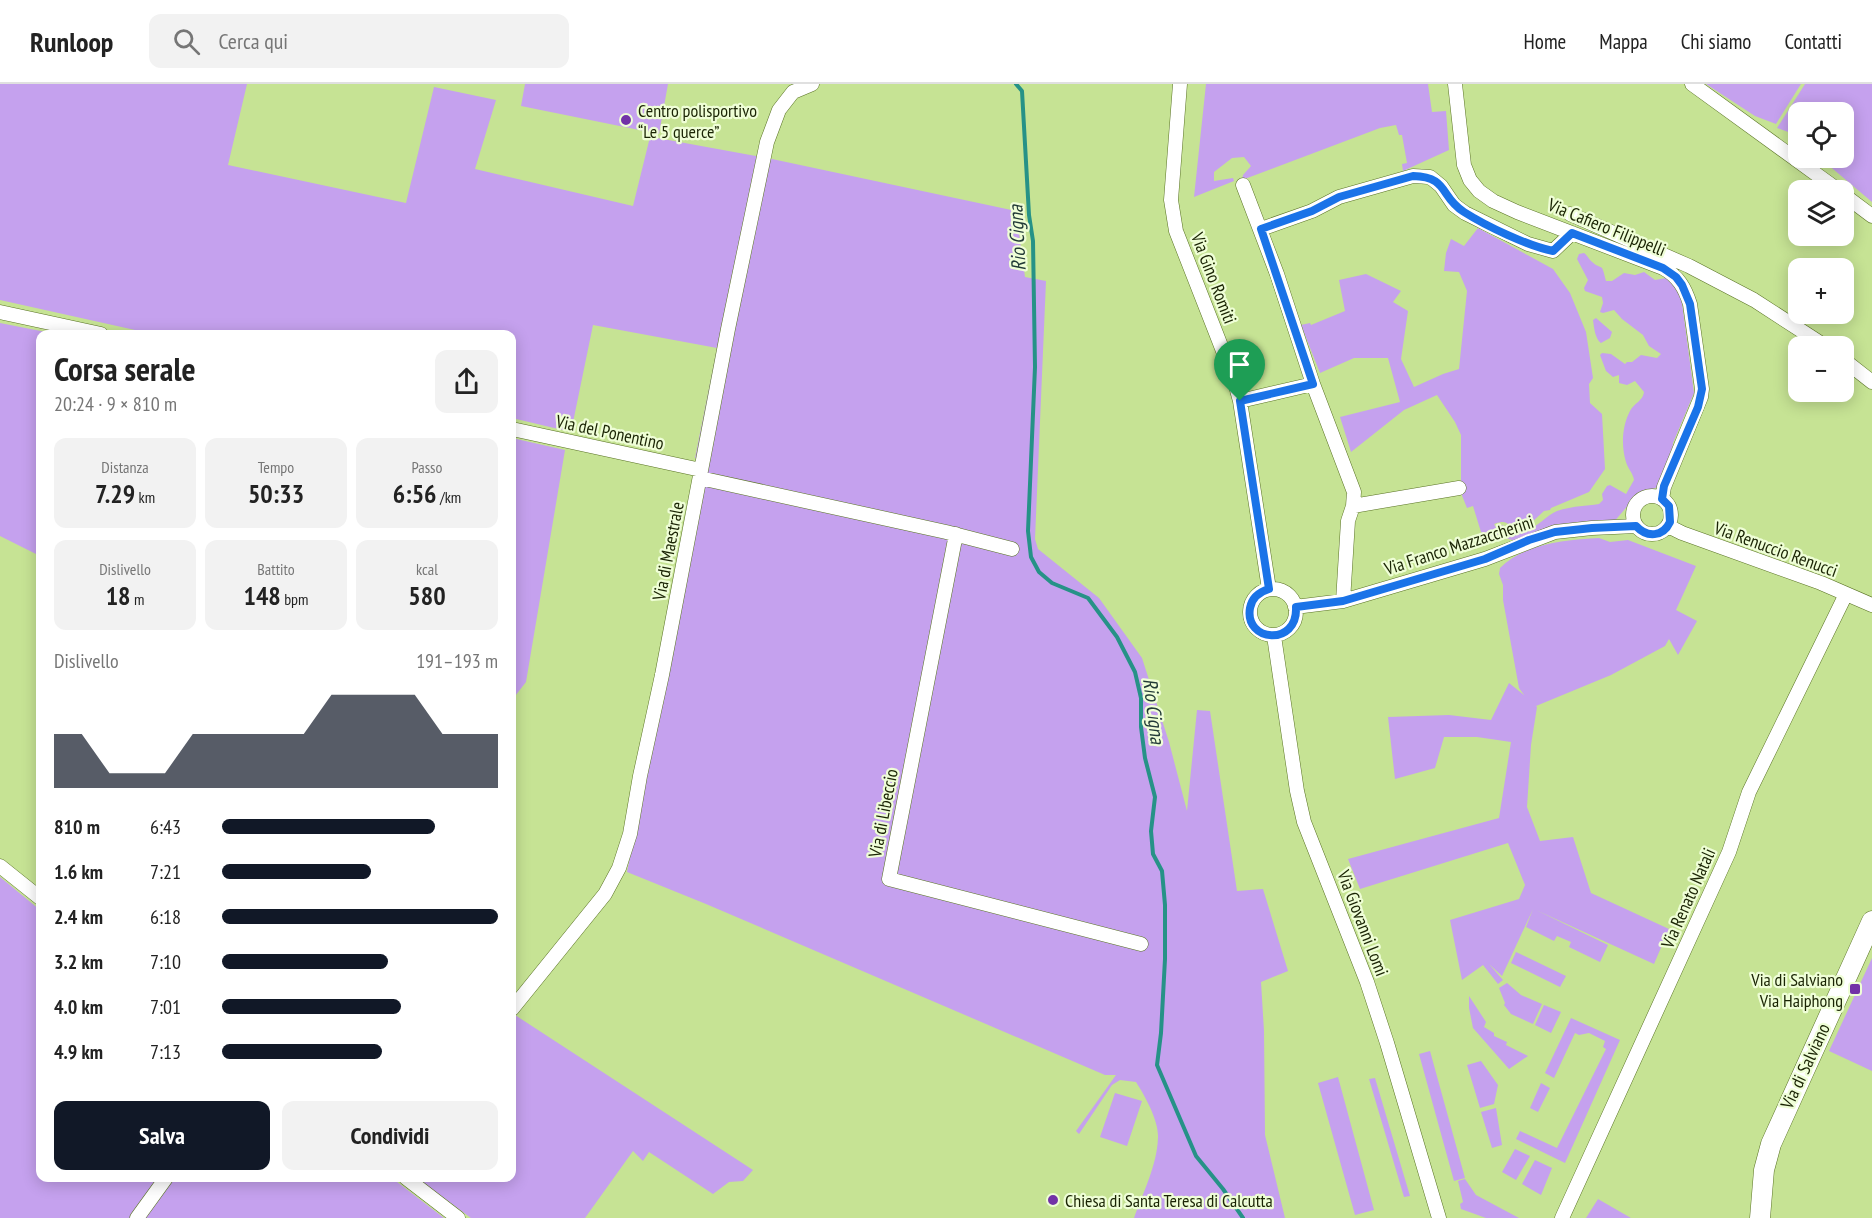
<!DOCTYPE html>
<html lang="it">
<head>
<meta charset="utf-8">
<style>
  :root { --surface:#fff; --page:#f2f2f2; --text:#222; --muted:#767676; --line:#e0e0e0; --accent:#111827 }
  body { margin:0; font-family:"PT Sans Narrow",sans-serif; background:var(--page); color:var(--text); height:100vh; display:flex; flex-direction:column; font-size:22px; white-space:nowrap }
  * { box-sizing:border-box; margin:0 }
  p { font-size:20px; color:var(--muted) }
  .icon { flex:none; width:33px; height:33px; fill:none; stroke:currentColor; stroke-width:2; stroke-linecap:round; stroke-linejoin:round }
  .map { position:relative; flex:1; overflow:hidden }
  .side { position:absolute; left:36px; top:246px; width:480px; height:852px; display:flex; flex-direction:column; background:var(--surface); border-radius:12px; box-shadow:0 3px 15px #0003 }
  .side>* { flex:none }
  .fabs { position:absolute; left:1788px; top:18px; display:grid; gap:12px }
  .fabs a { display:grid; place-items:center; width:66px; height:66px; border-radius:12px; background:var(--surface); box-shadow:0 3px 15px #0003; font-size:30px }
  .pin { position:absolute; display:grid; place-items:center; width:51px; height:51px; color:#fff; margin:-62px -26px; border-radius:50% 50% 50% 0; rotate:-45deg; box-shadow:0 0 6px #0007 }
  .pin .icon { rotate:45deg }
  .round { display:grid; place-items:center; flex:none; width:63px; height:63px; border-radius:12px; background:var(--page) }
  .summary { display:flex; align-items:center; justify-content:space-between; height:102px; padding:0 18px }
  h1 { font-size:33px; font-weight:700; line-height:45px }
  .stats { display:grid; grid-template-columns:repeat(3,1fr); gap:9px; height:102px; padding:6px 18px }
  .stats div { display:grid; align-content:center; border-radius:12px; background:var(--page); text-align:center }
  .stats b { font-size:26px; font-weight:700 }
  .stats small { font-size:16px; font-weight:400 }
  .stats p { font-size:16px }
  .chart { height:168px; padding:12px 18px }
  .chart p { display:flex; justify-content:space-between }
  .chart svg { width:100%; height:108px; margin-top:6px; fill:var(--accent); opacity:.7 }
  .action { display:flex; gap:12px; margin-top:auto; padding:12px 18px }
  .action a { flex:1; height:69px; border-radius:12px; background:var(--accent); color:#fff; font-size:24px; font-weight:700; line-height:69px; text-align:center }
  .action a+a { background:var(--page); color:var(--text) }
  ul { padding:0 18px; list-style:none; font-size:20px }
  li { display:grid; grid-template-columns:96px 72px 1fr; align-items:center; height:45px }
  li i { height:15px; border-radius:8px; background:var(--accent) }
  header { display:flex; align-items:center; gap:36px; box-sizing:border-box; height:84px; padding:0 30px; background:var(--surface); border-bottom:2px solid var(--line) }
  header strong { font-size:28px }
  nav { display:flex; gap:33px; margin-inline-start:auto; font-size:21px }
  .search { width:420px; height:54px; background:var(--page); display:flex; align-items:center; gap:15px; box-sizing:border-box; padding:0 21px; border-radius:12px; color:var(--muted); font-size:22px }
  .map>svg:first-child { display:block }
  .green { fill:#c5a1ee }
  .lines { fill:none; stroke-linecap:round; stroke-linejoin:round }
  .stream { stroke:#269287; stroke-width:4 }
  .street-casing { stroke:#5a7325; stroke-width:15 }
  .secondary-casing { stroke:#5a7325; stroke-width:21 }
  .street { stroke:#fff; stroke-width:14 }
  .secondary { stroke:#fff; stroke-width:20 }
  .route-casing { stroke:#fff; stroke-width:12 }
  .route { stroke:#1a73e8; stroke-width:8 }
  .poi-dot { fill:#7232a7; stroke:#effed7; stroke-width:2 }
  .labels { text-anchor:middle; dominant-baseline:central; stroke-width:4.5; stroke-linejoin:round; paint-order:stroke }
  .poi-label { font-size:18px; fill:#1a2404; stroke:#effed7; text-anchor:start }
  .street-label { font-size:18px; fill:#1a2404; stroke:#effed7 }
  .water-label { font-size:20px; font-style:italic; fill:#223a37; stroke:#effed7 }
</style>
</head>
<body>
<header>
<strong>Runloop</strong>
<div class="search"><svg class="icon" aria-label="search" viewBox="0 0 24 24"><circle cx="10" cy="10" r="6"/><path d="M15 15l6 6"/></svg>Cerca qui</div>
<nav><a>Home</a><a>Mappa</a><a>Chi siamo</a><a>Contatti</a></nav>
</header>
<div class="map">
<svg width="1872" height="1134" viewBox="0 0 1872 1134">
  <rect width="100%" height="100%" fill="#c6e394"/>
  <path class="green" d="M 0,0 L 247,0 L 228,81 L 406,119 L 434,3 L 496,16 L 475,85 L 633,122 L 649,57 L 652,53 L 772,75 L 1016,127 L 1025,193 L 1046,197 L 1035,455 L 1038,465 L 1099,514 L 1142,574 L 1169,658 L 1187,727 L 1197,626 L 1210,627 L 1237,807 L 1263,805 L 1288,887 L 1261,898 L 1264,947 L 1265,1051 L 1285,1134 L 1134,1134 C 1143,1109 1157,1081 1158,1054 C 1159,1037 1145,1012 1136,998 L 1120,996 L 1112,1001 L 1079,1050 L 1076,1047 L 1116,991 L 1105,991 L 706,820 L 627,788 L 708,378 L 695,374 L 717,264 L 593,241 L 571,348 L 512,334 L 512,250 L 153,250 L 0,216 Z
    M 525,0 L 668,0 L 659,50 L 521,22 Z
    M 1206,0 L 1428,0 L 1432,28 L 1446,27 L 1449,66 L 1403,87 L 1402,80 L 1407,79 L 1402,51 L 1399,51 L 1396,41 L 1380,44 L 1242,96 L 1243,91 L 1251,82 L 1244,73 L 1232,74 L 1214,88 L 1214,97 L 1233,94 L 1234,97 L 1194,113 Z
    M 1706,0 L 1801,0 L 1776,40 L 1755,32 Z
    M 1805,0 L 1872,0 L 1872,118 L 1820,74 L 1844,74 L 1844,28 L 1798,28 L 1798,55 L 1791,49 L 1777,44 Z
    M 1478,144 L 1553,185 L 1570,209 L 1586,248 L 1593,294 L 1589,300 L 1590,319 L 1602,330 L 1605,385 L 1589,408 L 1551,424 L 1550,426 L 1544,427 L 1531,439 L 1524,439 L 1518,445 C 1505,441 1509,435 1494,440 L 1499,448 L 1502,441 C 1506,443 1511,447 1515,448 C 1532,451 1544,432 1557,427 C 1572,422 1585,422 1599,420 L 1603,416 L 1602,410 L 1607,402 L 1610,401 L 1626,410 L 1634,396 C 1633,389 1628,385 1626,378 C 1621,362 1622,342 1630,327 C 1634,319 1643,317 1644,308 L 1635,297 L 1627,301 L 1619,299 L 1619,291 L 1613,293 L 1606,287 L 1600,271 L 1602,269 L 1611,270 L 1625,280 L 1627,278 L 1632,278 L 1641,271 L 1657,274 L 1661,270 L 1649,262 L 1643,251 L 1622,235 L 1614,226 L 1603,229 L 1600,228 L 1603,219 L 1602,213 L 1585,207 L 1584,204 L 1588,196 L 1577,175 L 1579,170 L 1584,169 C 1587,171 1589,175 1591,177 C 1603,188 1601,176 1606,197 L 1612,197 L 1624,189 L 1635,191 L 1644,188 L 1655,196 L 1666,194 L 1673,199 L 1681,211 L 1694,309 L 1673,359 L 1672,373 L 1660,402 L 1636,412 L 1613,439 C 1597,439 1577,437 1561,441 C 1537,446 1524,467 1499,450 L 1490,455 L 1481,448 L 1473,422 L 1467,424 L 1461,409 L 1461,351 L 1455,338 L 1437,311 L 1404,326 L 1351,368 L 1340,333 L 1400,318 L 1388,274 L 1354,274 L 1320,289 L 1301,241 L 1310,239 L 1311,241 L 1345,227 L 1339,196 L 1366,190 L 1401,207 L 1393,218 L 1408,227 L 1401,275 L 1414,303 L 1443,290 L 1459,285 L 1467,207 L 1459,188 L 1444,187 L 1446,169 L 1451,155 L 1464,162 Z
    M 1596,234 L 1612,248 L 1610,254 L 1601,259 C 1595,255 1594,243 1593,236 Z
    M 0,239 L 56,250 L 40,250 L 40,472 L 0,452 Z
    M 512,354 L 565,366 L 526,598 L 512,616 Z
    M 1599,454 L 1610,458 L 1628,456 L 1696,482 L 1676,526 L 1697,537 L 1678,571 L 1669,555 L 1665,562 L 1611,591 L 1536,622 L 1534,620 L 1537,623 L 1531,661 L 1527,723 L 1540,757 L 1573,753 L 1591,809 L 1669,845 L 1654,880 L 1536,826 L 1608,861 L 1600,878 L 1569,863 L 1571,858 L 1557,852 L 1554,857 L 1526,843 L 1533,825 L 1502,892 L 1489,880 L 1503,896 L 1498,900 L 1483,881 L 1462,896 L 1450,836 L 1519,815 L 1525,801 L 1508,759 L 1360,805 L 1348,775 L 1499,734 L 1511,658 L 1477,653 L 1444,653 L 1435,684 L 1395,695 L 1388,633 L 1449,631 L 1491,636 L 1509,599 L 1524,611 L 1519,604 L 1503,516 L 1503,501 L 1499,490 L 1500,484 C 1525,459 1566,456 1599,454 Z
    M 0,793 L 40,826 L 40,1094 L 392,1094 L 444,1134 L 0,1134 Z
    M 1516,868 L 1566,892 L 1560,903 L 1511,879 Z
    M 1872,874 L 1872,987 L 1829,967 Z
    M 1507,899 L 1521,911 L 1542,920 L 1533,940 L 1511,930 L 1504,921 L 1505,919 L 1499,904 Z
    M 1469,912 L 1486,938 L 1484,943 L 1494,949 L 1494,952 L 1507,958 L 1506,961 L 1528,972 L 1509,985 L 1473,944 L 1469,924 Z
    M 1544,921 L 1561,928 L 1551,949 L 1535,941 Z
    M 515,931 L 753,1086 L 743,1097 L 729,1098 L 713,1110 L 649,1068 L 643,1077 L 633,1067 L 585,1134 L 471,1134 L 417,1094 L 512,1094 L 512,935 Z
    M 1571,934 L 1620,956 L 1565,1079 L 1516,1055 L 1520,1047 L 1557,1064 L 1606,965 L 1603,963 L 1605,957 L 1589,949 L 1579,951 L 1575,949 L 1554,994 L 1545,989 Z
    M 1430,967 L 1465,1094 L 1454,1097 L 1419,970 Z
    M 1481,977 L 1498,1001 L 1494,1020 L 1480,1024 L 1467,981 Z
    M 1338,993 L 1374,1126 L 1355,1131 L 1318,999 Z
    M 1375,994 L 1410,1112 L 1404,1113 L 1369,995 Z
    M 1541,999 L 1550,1004 L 1538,1028 L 1530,1024 Z
    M 1115,1009 L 1142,1017 L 1127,1062 L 1100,1053 Z
    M 1496,1024 L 1502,1061 L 1492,1064 L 1481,1028 Z
    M 1515,1065 L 1530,1072 L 1516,1096 L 1502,1088 Z
    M 1535,1076 L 1552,1084 L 1541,1111 L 1522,1100 Z
    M 1465,1095 L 1476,1111 L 1519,1134 L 1486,1134 L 1461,1125 L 1460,1120 L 1463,1118 L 1458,1097 Z
    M 1598,1115 L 1631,1134 L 1586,1134 Z"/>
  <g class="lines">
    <path class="stream" d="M 1016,0 L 1022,7 L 1029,131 L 1033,157 L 1035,283 L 1028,447 L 1031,473 L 1039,488 L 1052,499 L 1088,514 L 1117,553 L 1135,588 L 1141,614 L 1141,643 L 1145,674 L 1155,713 L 1151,747 L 1153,770 L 1162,787 L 1165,821 L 1165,875 L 1161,949 L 1157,981 L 1196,1072 L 1223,1105 L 1243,1134"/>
    <g class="street-casing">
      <path id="street" d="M 1180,0 L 1171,116 L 1176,147 L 1234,295 L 1240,317 L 1269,505
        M 1455,0 L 1464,81 L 1470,96 L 1479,107 L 1493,117 L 1517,128 L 1663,184 C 1678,192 1685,204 1690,220 L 1702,305 L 1701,313 L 1664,403 L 1662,415
        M 1692,0 L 1838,106
        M 1844,111 L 1872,132
        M 1570,130 L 1689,182 L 1754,216 L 1825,262
        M 1261,145 L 1312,127 L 1339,113 L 1413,92 L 1430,93 L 1441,102 L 1454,121 L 1465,129 L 1528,160 L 1553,167 L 1572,149
        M 0,228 L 101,250
        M 1844,276 L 1872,298
        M 1313,300 L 1354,408 L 1353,422 L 1348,437 L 1343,517
        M 1240,317 L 1313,300 L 1277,190 L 1243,101
        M 512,345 L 701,386
        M 700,394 L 946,448 L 1012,465
        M1633 431a19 19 0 1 1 38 0a19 19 0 1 1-38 0Z
        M 1353,422 L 1459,404
        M 1668,442 L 1682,449 L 1821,499 L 1872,521
        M 956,450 L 889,795 L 1141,860
        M1250 528a23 23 0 1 1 46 0a23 23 0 1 1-46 0Z
        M 1295,523 L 1343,517 L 1485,475 L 1555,448 L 1592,444 L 1636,442
        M 1274,552 L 1297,707 L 1304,738 L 1367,898 L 1387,959 L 1439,1134
        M 0,782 L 40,814
        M 512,925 L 605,810 L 619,784 L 630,750 L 640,692 L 662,591 L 728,245 L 767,58 L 779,26 L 793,8 L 812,0
        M 406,1094 L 458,1134
        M 137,1134 L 166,1094
        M 1562,1134 L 1729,768 L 1749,708 L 1846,510"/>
    </g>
    <g class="secondary-casing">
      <path id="secondary" d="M 1760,1134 L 1764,1086 L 1771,1060 L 1872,837"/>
    </g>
    <use href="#street" class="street"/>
    <use href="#secondary" class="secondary"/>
  </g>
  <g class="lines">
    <g class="route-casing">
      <path id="route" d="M 1413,92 C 1449,93 1439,112 1464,128 C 1486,142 1528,162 1553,167 L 1572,149 L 1663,184 L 1676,193 L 1682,201 L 1690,220 L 1702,305 L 1698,323 L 1664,402 L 1662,415 L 1669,422 L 1670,438 C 1663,453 1647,454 1636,442 L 1592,444 L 1555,448 L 1529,456 L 1485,475 L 1343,517 L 1296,523 C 1298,563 1244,558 1250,524 C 1252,513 1259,508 1269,505 L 1240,317 L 1313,300 L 1261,145 L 1312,127 L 1339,113 Z"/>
    </g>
    <use href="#route" class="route"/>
  </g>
  <g class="poi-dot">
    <circle cx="626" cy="36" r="6"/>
    <rect x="1849" y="899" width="12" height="12" rx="3"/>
    <circle cx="1053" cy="1116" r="6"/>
  </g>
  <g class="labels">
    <g class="poi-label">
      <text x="638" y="26">Centro polisportivo<tspan x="638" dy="21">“Le 5 querce”</tspan></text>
      <text x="1843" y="895" text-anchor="end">Via di Salviano<tspan x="1843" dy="21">Via Haiphong</tspan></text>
      <text x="1065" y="1116">Chiesa di Santa Teresa di Calcutta</text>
    </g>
    <g class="street-label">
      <text transform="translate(1607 143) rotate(22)">Via Cafiero Filippelli</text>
      <text transform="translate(1214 194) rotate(69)">Via Gino Romiti</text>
      <text transform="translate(610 348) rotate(12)">Via del Ponentino</text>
      <text transform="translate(1459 461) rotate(-18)">Via Franco Mazzaccherini</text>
      <text transform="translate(1776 465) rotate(20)">Via Renuccio Renucci</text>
      <text transform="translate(668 467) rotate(-79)">Via di Maestrale</text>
      <text transform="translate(883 729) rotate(-79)">Via di Libeccio</text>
      <text transform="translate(1688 814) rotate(-66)">Via Renato Natali</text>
      <text transform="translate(1363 839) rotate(69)">Via Giovanni Lomi</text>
      <text transform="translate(1805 982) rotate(-65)">Via di Salviano</text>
    </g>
    <g class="water-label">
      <text transform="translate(1017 154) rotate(-93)">Rio Cigna</text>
      <text transform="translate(1154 627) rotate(83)">Rio Cigna</text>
    </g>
  </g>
</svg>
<div class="fabs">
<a><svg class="icon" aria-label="locate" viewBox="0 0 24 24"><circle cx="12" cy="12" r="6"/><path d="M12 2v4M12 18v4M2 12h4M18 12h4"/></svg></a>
<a><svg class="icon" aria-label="layers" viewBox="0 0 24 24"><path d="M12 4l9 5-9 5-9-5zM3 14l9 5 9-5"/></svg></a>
<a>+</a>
<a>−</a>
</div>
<div class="pin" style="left:1240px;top:317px;background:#1e9e55"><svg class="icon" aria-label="arrive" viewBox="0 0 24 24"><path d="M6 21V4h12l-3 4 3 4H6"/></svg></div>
<section class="side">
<div class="summary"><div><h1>Corsa serale</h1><p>20:24 · 9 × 810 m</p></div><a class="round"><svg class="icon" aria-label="share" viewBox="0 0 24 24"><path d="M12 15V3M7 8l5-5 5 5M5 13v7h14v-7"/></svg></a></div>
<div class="stats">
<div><p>Distanza</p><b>7.29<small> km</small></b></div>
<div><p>Tempo</p><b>50:33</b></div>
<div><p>Passo</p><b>6:56<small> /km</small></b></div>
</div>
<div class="stats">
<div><p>Dislivello</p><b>18<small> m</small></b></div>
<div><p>Battito</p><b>148<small> bpm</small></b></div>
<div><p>kcal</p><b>580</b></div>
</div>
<div class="chart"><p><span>Dislivello</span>191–193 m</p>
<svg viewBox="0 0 160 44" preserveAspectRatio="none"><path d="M0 44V22L10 22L20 38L30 38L40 38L50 22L60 22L70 22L80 22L90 22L100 6L110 6L120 6L130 6L140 22L150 22L160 22V44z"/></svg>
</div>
<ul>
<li><b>810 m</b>6:43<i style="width:77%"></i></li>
<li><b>1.6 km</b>7:21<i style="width:54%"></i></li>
<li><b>2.4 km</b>6:18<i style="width:100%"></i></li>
<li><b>3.2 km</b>7:10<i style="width:60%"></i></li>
<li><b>4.0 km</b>7:01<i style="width:65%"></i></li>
<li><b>4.9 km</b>7:13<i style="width:58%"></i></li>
</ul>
<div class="action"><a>Salva</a><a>Condividi</a></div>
</section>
</div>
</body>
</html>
